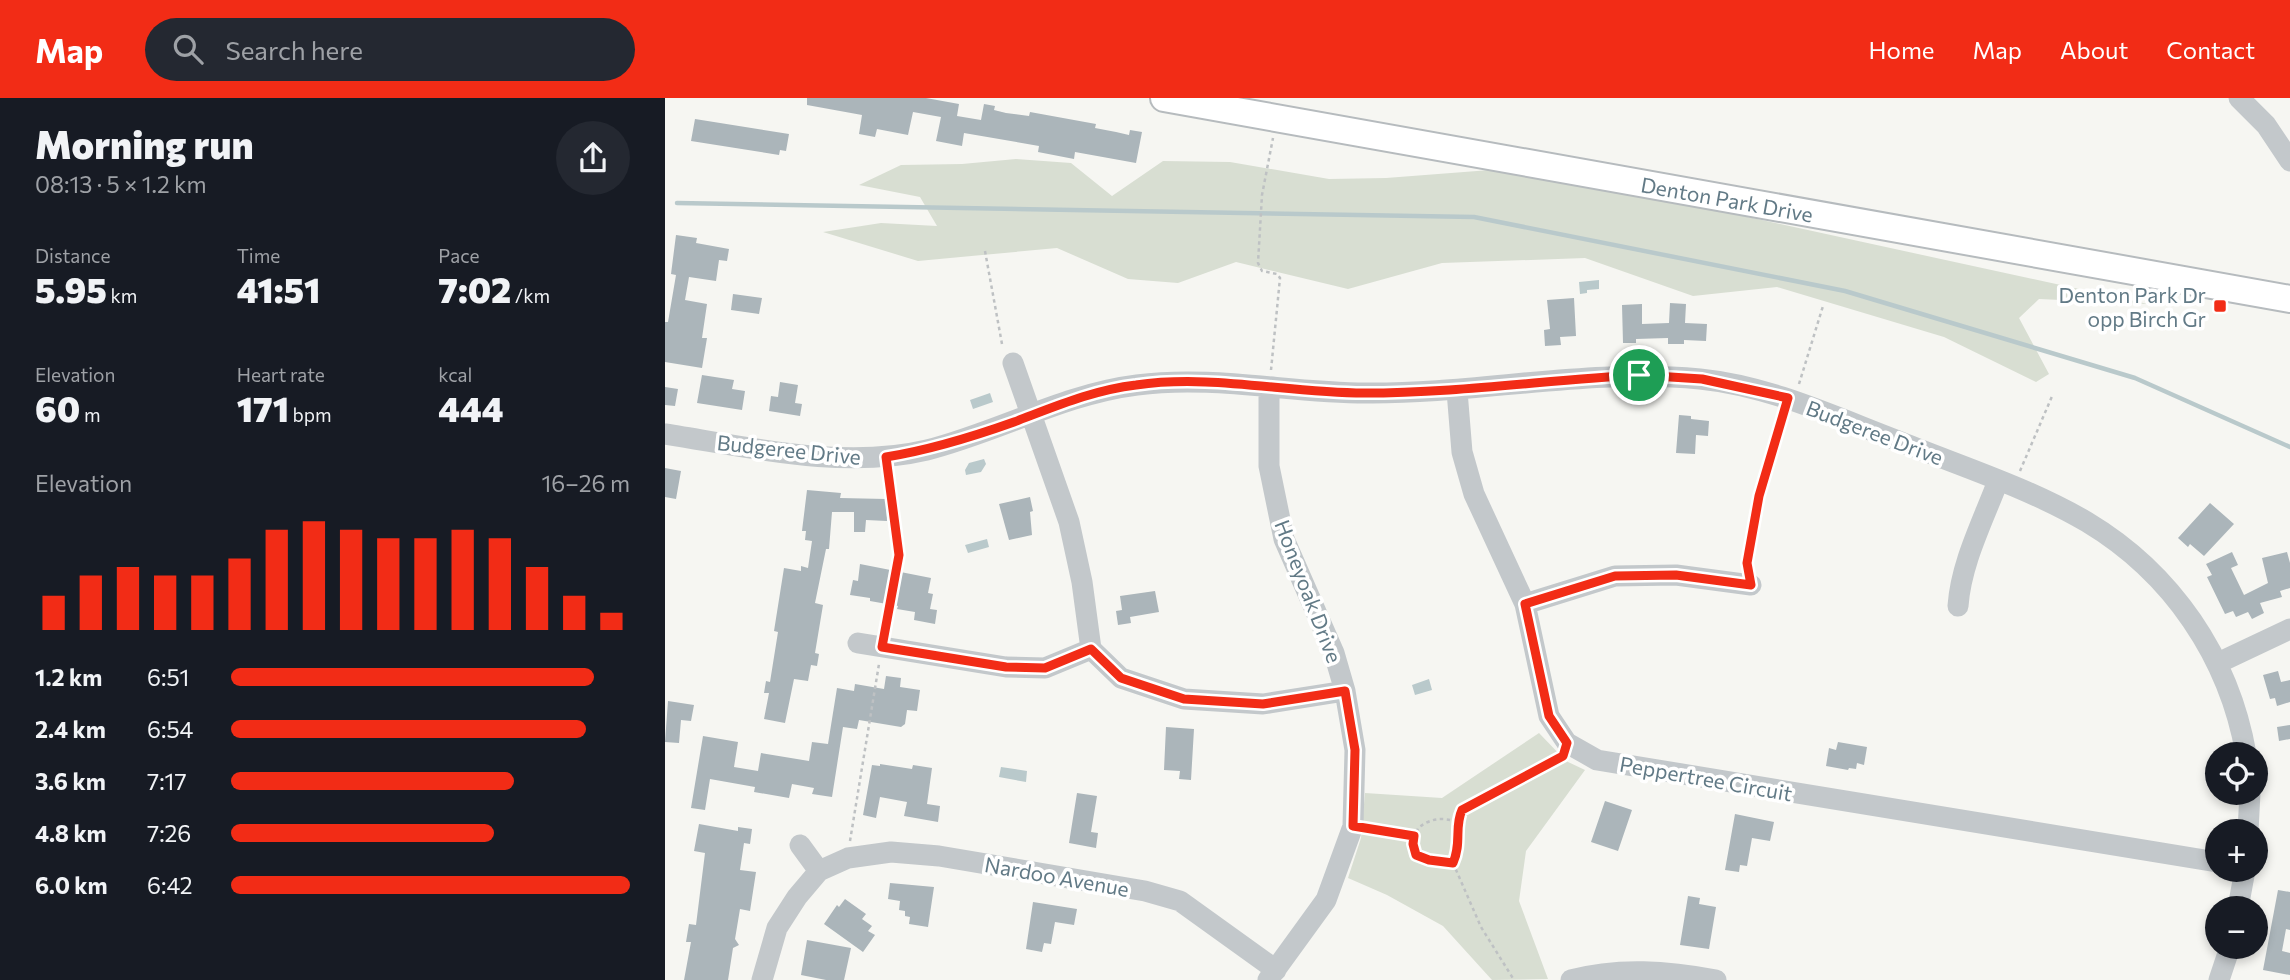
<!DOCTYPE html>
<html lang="en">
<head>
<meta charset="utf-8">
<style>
  :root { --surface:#171b24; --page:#242831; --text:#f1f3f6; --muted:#9ea1a6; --accent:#f22c16 }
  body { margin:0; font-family:Commissioner,sans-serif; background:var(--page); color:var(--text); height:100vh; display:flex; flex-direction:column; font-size:26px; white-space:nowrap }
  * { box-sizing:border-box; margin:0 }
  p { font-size:23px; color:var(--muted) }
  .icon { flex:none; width:38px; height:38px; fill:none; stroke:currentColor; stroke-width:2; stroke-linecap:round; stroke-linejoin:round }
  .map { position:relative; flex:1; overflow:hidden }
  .details { display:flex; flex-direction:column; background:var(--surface); width:665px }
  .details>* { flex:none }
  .fabs { position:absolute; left:1540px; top:644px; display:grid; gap:14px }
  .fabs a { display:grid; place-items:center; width:63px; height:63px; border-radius:50%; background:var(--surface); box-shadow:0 4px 10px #0003; font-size:35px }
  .pin { position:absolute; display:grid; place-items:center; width:60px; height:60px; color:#fff; margin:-30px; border:4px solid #fff; border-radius:50%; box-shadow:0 2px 7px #0007 }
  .round { display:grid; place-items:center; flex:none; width:74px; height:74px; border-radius:37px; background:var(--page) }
  .head { display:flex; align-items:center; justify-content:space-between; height:119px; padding:0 35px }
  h1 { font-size:38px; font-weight:800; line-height:52px }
  .figures { display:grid; grid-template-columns:repeat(3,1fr); gap:10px; height:119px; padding:7px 35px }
  .figures div { display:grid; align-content:center }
  .figures b { font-size:35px; font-weight:800 }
  .figures small { font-size:19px; font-weight:400 }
  .figures p { font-size:19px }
  .chart { height:196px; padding:14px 35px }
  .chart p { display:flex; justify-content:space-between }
  .chart svg { width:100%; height:126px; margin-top:7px; stroke:var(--accent); stroke-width:6 }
  ul { padding:0 35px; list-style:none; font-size:23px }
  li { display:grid; grid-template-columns:112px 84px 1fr; align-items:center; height:52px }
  li i { height:18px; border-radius:9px; background:var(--accent) }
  header { display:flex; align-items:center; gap:42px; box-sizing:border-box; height:98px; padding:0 35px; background:var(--accent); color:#fff }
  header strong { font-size:33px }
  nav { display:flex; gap:38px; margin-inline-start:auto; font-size:24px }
  .search { width:490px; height:63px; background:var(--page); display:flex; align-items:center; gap:18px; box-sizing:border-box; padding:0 24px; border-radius:38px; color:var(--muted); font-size:26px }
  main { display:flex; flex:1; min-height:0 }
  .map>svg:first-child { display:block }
  .green { fill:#d8ded2 }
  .water { fill:#b9c9cb }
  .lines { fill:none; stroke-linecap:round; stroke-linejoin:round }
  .stream { stroke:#b9c9cb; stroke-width:4.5 }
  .building { fill:#abb5ba }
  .major-casing { stroke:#b6bbbe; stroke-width:30 }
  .path { stroke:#bec1c3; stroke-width:2.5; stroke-dasharray:3.5 3.5; stroke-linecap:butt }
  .minor { stroke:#c3c8cb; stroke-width:21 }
  .major { stroke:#fff; stroke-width:26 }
  .route-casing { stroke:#fff; stroke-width:14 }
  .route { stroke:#f22c16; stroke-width:9 }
  .poi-dot { fill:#f22c16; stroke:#fff; stroke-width:2.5 }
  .labels { text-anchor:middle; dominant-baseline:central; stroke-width:7; stroke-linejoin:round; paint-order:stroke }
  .street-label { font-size:21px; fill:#627a86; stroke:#fff }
  .poi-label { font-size:21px; fill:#627a86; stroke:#fff; text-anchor:end }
</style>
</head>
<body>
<header>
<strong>Map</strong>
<div class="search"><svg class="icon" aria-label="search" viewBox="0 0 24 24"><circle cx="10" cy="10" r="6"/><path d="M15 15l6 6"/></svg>Search here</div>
<nav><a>Home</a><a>Map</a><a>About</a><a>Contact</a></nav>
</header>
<main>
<section class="details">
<div class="head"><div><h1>Morning run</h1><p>08:13 · 5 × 1.2 km</p></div><a class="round"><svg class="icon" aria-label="share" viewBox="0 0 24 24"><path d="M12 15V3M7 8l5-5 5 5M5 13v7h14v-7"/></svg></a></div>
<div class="figures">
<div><p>Distance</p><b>5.95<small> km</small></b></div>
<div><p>Time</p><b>41:51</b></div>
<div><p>Pace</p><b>7:02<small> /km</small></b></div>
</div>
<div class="figures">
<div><p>Elevation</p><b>60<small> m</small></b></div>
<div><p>Heart rate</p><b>171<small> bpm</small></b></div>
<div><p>kcal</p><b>444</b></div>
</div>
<div class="chart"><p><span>Elevation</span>16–26 m</p>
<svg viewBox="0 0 160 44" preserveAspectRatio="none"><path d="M5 44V32M15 44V25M25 44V22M35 44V25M45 44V25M55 44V19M65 44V9M75 44V6M85 44V9M95 44V12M105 44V12M115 44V9M125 44V12M135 44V22M145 44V32M155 44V38"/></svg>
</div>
<ul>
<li><b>1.2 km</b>6:51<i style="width:91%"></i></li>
<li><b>2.4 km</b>6:54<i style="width:89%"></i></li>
<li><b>3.6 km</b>7:17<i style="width:71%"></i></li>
<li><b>4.8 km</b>7:26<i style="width:66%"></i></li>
<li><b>6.0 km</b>6:42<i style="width:100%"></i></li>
</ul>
</section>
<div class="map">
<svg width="1625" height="882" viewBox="0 0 1625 882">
  <rect width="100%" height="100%" fill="#f6f6f2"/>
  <path class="green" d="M 351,61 L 406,65 L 447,98 L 498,63 L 565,64 L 664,81 L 721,80 L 838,71 L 986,98 L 1483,206 L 1374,201 L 1354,220 L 1384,276 L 1371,284 L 1279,239 L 1112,189 L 1028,198 L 920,160 L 777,165 L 683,191 L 571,164 L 513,185 L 463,181 L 392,150 L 253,163 L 158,134 L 216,125 L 272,128 L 255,99 L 194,87 L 236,67 L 297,66 Z
    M 874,635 L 901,663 L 920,672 L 861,753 L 854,803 L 883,881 L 827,882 L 778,828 L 722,797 L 683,780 L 696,740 L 700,695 L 777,700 Z"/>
  <path class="water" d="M 934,182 L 934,191 L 922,192 L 922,195 L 915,196 L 914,184 Z
    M 325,295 L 328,304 L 308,311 L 305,302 Z
    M 319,361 L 321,366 L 316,374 L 301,377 L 300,372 L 304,365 Z
    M 322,441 L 324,449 L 303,455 L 300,447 Z
    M 764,581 L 767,592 L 750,597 L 747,587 Z
    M 336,669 L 362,673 L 361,684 L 334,679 Z"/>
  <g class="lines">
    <path class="stream" d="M 12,105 L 809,119 L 1180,193 L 1470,280 L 1625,349"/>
  </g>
  <path class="building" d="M 142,0 L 261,0 L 294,6 L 292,18 L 316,22 L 319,6 L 330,8 L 329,12 L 341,15 L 364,18 L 365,14 L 431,26 L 430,30 L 451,34 L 464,37 L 465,32 L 477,34 L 471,65 L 410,54 L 409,61 L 373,54 L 374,48 L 299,35 L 297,48 L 271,43 L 276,19 L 248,14 L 243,37 L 212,31 L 210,39 L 194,36 L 197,17 L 142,7 Z
    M 30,21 L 124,36 L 121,53 L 115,52 L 114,57 L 26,43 Z
    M 11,137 L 32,140 L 31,145 L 64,151 L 62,163 L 54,162 L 51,183 L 24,179 L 20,202 L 42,206 L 37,240 L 42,240 L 37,270 L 0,264 L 0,224 L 3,224 L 11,177 L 6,176 Z
    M 68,196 L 97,200 L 94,216 L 66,212 Z
    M 909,200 L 911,238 L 895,239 L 896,247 L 880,248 L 879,232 L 885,231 L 882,202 Z
    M 1005,205 L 1021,206 L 1020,225 L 1042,226 L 1041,243 L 1019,242 L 1019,246 L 1003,246 L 1003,240 L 971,241 L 971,245 L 958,245 L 957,207 L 977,206 L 977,226 L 1004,225 Z
    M 37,277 L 69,282 L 67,291 L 80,293 L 77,312 L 32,305 Z
    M 115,284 L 133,287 L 130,305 L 137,306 L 135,318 L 104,313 L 106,298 L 113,299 Z
    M 0,289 L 13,291 L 10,308 L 0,307 Z
    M 1014,317 L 1026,318 L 1026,321 L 1044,323 L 1043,338 L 1031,337 L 1030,356 L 1011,355 Z
    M 0,370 L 16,373 L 11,401 L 0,399 Z
    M 142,392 L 176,395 L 175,400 L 221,401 L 222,423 L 201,422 L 200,434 L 189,434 L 189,414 L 167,414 L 164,451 L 161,451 L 150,505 L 158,507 L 150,555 L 154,556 L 152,568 L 146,567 L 143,583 L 129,581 L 120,625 L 99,621 L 104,595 L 99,595 L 101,583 L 105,584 L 113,534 L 109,533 L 119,470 L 136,473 L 136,468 L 143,470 L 147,443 L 140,442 L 141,433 L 137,433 Z
    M 365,399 L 368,413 L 365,414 L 367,437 L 344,442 L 334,406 Z
    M 1545,405 L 1569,426 L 1539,458 L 1525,446 L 1523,449 L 1513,440 Z
    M 1567,454 L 1573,467 L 1566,470 L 1579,497 L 1603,485 L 1597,460 L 1622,454 L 1625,465 L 1625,490 L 1615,493 L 1617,499 L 1595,505 L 1599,515 L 1587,521 L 1583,514 L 1571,519 L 1568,513 L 1560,516 L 1542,479 L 1547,477 L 1541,466 Z
    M 195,466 L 266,480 L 263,495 L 268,496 L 265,511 L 272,512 L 270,526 L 249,522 L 250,514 L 232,511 L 233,508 L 205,503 L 205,500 L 185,497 L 188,482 L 193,483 Z
    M 490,493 L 494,514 L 465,519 L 466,525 L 453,527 L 451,513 L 457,512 L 455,498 Z
    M 1613,573 L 1616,584 L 1625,582 L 1625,604 L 1612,608 L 1610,600 L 1605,601 L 1598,577 Z
    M 221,578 L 236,580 L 235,589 L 255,592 L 252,613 L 242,612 L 240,626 L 236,629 L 194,622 L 192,631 L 178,629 L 167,699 L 147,696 L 149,690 L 127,686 L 124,700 L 89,694 L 90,689 L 45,681 L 40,712 L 26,710 L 38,638 L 73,644 L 69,669 L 93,673 L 96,655 L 144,663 L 147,644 L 163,646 L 172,590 L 189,593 L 190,586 L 219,591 Z
    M 3,603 L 29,607 L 26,623 L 16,622 L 14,645 L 0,644 Z
    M 1625,627 L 1625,641 L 1614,643 L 1612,629 Z
    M 501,629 L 529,631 L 526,682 L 514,681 L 515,673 L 499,672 Z
    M 1173,644 L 1202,649 L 1199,667 L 1192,665 L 1191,671 L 1184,670 L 1183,672 L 1161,668 L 1164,650 L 1171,652 Z
    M 215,666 L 247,671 L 248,667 L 267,670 L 262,706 L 275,708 L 273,724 L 239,718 L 242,704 L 215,699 L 211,720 L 198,717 L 207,667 L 215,668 Z
    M 412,695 L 432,698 L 426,734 L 433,735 L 431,750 L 404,745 Z
    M 940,703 L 967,712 L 953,753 L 926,744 Z
    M 1070,716 L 1109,724 L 1105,743 L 1087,740 L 1082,768 L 1075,767 L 1074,774 L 1060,772 Z
    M 34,726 L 73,733 L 73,729 L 87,731 L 85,746 L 79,745 L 75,772 L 91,774 L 85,813 L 75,811 L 70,841 L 74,847 L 68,850 L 63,882 L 19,882 L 26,844 L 21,844 L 24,826 L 31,827 L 40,755 L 29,753 Z
    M 225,785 L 269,789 L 263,829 L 244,826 L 245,819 L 240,818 L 240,813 L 234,812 L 235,803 L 223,801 Z
    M 1613,792 L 1625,794 L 1625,832 L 1621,831 L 1617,853 L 1625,855 L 1625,877 L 1598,872 Z
    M 1023,798 L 1035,800 L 1034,806 L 1051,809 L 1044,851 L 1015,847 Z
    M 180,801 L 201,816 L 197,821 L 207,828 L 203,833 L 210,837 L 198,854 L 159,826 L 172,807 L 174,809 Z
    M 368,804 L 412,811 L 409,827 L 390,824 L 386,846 L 379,845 L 377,854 L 361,851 Z
    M 142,842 L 186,850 L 179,882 L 161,882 L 136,877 Z"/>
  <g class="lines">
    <g class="major-casing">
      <g id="major">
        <path id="s1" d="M 499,0 L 1625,201"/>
      </g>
    </g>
    <path class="path" d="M 320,153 L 337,246
      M 606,272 L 615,180 L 612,176 L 597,173 L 593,165 L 597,97 L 608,40
      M 1134,286 L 1158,208
      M 1355,373 L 1388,296
      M 1083,470 L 1094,398 L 1118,317
      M 221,532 L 234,457 L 224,376
      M 792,724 C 777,719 766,720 753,730 L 748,746 L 751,757 L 764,762 L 788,765 C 797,746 790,729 797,712 L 894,661
      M 704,730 L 749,738
      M 185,743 L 214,566
      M 788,765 L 816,829 L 849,882"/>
    <path class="minor" d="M 1574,0 L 1601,27 L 1625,63
      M 348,265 L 404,424 L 417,484 L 426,551 L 456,580 L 519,601 L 598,606 L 680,593
      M 792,293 L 797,354 L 809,396 L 860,506 L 884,618 L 902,645 L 932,662 L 1552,764
      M 0,336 C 84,349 178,372 262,352 C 333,334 399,296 472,287 C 549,277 624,295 701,295 C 813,296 923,270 1035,281 C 1105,288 1170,319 1236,344 C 1298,369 1364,390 1422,424 C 1507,475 1564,559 1581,656
      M 860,506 L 950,478 L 1011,477 L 1086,487
      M 1293,508 C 1296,465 1318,423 1333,383
      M 193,545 L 341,569 L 380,570 L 426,551
      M 1553,565 L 1625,531
      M 1583,733 L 1585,695
      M 135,747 L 154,773
      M 1573,810 L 1580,772
      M 97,882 L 112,830 L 132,799 L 154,773 L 183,760 L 226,754 L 274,758 L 480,793 L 515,803 L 611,872
      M 603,882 L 661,802 L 688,728 L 690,652 L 680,593 L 669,555 L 619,441 L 604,368 L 604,289
      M 906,882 C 954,869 1003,873 1051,882
      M 1554,882 L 1565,849"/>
    <use href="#major" class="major"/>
  </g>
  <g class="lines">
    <g class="route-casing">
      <path id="route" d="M 974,277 L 1037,281 L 1123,300 L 1094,398 L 1082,465 L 1086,487 L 1011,477 L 950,478 L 860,506 L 884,618 L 902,645 L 898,658 L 797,712 C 789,729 797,745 788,765 L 764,762 L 751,757 L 748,746 L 749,738 L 688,728 L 690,652 L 680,593 L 598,606 L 519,601 L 456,580 L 426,551 L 380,570 L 341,569 L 217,549 L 234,457 L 221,359 C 265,352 307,339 349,324 C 389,309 428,292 471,287 C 547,276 622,295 699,295 C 791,295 882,282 974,277 Z"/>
    </g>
    <use href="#route" class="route"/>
  </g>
  <rect class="poi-dot" x="1548" y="201" width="14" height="14" rx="3.5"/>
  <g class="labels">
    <g class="street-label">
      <text stroke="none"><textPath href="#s1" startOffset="572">Denton Park Drive</textPath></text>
      <text transform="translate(1210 334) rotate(21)">Budgeree Drive</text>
      <text transform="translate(124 351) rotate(6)">Budgeree Drive</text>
      <text transform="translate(644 493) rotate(69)">Honeyoak Drive</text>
      <text transform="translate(1041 680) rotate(10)">Peppertree Circuit</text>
      <text transform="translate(392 778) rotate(10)">Nardoo Avenue</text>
    </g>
    <g class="poi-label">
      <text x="1541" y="196">Denton Park Dr<tspan x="1541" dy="24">opp Birch Gr</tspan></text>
    </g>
  </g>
</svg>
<div class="fabs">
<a><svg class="icon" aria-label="locate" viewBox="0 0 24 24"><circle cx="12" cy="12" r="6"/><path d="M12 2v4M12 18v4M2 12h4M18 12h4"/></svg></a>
<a>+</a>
<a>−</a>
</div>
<div class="pin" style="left:974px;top:277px;background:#1e9e55"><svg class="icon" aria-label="arrive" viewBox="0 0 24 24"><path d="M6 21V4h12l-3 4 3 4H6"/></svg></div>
</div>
</main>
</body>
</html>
